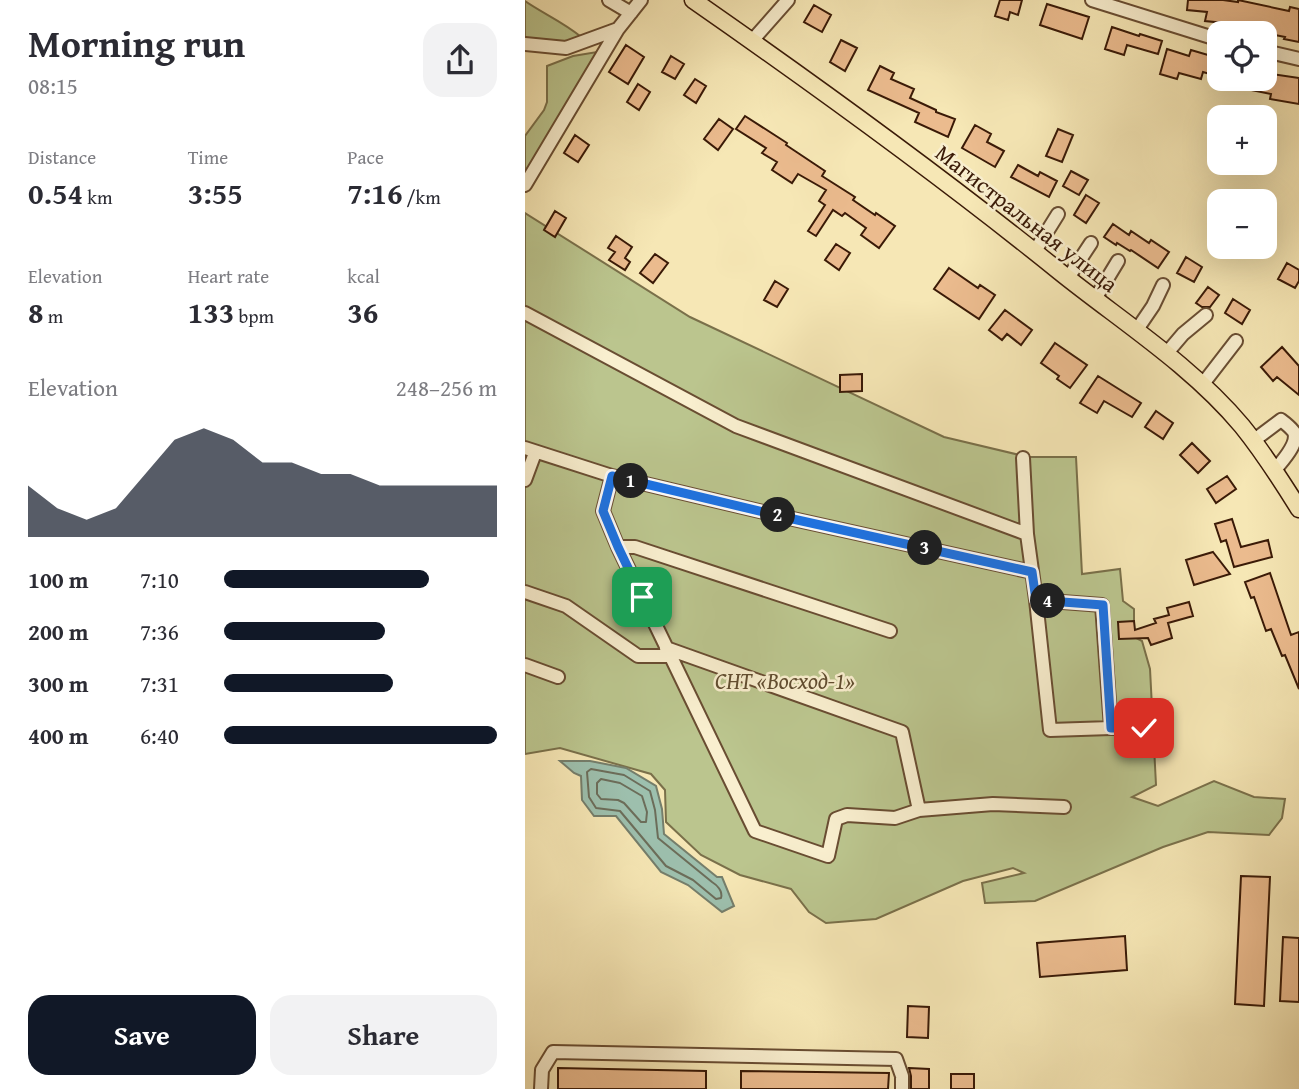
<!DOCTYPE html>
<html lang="en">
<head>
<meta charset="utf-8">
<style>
  :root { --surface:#fff; --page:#f2f2f3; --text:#2b2b33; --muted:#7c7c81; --accent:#111827 }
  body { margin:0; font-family:"Gentium Book Plus",serif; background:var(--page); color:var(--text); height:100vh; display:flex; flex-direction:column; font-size:26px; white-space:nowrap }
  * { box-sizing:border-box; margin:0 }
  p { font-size:23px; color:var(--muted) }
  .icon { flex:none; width:38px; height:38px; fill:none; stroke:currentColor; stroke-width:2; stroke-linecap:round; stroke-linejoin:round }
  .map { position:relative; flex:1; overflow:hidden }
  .panel { display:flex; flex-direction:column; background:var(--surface); width:525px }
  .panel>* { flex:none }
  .tools { position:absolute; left:682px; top:21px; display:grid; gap:14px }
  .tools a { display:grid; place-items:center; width:70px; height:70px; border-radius:14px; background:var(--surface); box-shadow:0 7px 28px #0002; font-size:35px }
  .pin { position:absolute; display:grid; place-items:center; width:60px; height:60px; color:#fff; margin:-30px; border-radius:14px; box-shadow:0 4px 10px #0006 }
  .km { position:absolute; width:35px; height:35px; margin:-18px; border-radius:50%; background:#222; color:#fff; font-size:19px; line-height:35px; text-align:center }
  .round { display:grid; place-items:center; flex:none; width:74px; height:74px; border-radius:21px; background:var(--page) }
  .summary { display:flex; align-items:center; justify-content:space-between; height:119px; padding:0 28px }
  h1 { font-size:38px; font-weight:600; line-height:52px }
  .metrics { display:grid; grid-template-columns:repeat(3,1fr); gap:10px; height:119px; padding:7px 28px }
  .metrics div { display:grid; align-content:center }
  .metrics b { font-size:30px; font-weight:600 }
  .metrics small { font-size:19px; font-weight:400 }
  .metrics p { font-size:19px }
  .chart { height:196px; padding:14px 28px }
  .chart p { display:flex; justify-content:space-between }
  .chart svg { width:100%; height:126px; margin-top:7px; fill:var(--accent); opacity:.7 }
  .primary-button { display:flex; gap:14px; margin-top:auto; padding:14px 28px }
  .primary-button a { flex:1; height:80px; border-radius:21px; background:var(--accent); color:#fff; font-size:28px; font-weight:600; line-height:80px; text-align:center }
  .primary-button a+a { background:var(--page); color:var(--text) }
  ul { padding:0 28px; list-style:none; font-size:23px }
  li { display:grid; grid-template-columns:112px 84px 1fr; align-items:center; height:52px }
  li i { height:18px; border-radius:9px; background:var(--accent) }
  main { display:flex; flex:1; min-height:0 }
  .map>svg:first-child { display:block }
  .green { fill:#bbc58e; stroke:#7a704a; stroke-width:2 }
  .water { fill:#9dc0ae; stroke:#757e6b; stroke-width:2 }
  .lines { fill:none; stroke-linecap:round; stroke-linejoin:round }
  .shore { stroke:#6c6d5a; stroke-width:2 }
  .building { fill:#ebbb8e; stroke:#3a1a07; stroke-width:2 }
  .minor-casing { stroke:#694d32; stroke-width:16 }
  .major-casing { stroke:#3a1a07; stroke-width:19 }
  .minor { stroke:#f9efcf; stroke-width:12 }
  .major { stroke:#f6e7b5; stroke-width:16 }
  .route-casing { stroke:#fff; stroke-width:14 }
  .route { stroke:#1a73e8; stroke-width:9 }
  .labels { text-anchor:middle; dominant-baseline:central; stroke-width:5; stroke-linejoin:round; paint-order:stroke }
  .street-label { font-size:23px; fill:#3a1a07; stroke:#f9efcf }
  .park-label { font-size:23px; font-style:italic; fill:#614d30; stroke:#f9efcf }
</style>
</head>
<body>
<main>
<section class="panel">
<div class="summary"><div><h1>Morning run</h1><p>08:15</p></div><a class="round"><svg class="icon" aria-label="share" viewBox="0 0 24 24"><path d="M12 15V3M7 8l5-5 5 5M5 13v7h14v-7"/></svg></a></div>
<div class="metrics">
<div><p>Distance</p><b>0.54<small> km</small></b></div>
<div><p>Time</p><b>3:55</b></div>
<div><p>Pace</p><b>7:16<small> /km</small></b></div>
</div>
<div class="metrics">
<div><p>Elevation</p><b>8<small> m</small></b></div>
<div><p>Heart rate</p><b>133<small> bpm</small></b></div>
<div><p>kcal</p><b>36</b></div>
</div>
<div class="chart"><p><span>Elevation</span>248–256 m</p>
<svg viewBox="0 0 160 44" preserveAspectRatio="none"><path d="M0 44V26L10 34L20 38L30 34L40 22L50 10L60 6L70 10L80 18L90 18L100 22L110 22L120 26L130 26L140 26L150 26L160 26V44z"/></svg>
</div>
<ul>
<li><b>100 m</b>7:10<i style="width:75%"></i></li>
<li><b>200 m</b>7:36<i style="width:59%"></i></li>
<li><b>300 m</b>7:31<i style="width:62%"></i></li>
<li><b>400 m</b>6:40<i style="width:100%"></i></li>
</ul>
<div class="primary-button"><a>Save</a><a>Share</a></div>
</section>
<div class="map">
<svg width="774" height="1089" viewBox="0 0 774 1089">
  <rect width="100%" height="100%" fill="#f6e7b5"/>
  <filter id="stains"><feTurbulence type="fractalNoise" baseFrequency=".00286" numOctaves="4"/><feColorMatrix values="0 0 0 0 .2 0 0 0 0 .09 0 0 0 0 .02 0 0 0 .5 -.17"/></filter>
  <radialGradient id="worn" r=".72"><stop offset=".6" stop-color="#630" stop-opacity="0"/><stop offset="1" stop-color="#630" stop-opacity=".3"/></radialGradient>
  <path class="green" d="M 0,1 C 19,14 38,22 55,36 L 35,45 L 0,40 Z
    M 72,52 L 0,185 L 0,136 L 19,110 L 22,102 L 22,66 L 48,56 Z
    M 0,213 L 165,317 L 419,437 L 503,457 L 551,457 L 557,574 L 595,569 L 598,601 L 609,609 L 609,637 L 617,641 L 625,669 L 631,785 L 607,797 L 633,806 L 689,781 L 729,797 L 760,799 L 757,818 L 744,835 L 683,832 L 638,847 L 510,901 L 460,903 L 457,883 L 499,873 L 488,868 L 438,881 L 351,919 L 301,923 L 284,912 L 266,889 L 215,875 L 176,855 L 141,822 L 140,790 L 126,774 L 35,748 L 0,754 Z"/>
  <path class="water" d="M 35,761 L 65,761 L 101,768 L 131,786 L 137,809 L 139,834 L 192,877 L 197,877 L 209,906 L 197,912 L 163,885 L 136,872 L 91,816 L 69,816 L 57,800 L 56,776 L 49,773 Z"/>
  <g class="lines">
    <path class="shore" d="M 66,769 L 99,775 L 125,791 L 130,810 L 133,838 L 187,882 C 192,885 198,891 196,898 L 191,899 L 168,880 L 141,866 L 95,811 L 71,808 L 64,797 L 62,772 Z
      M 76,779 L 95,783 L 117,796 L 122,812 L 121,822 L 116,822 L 99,803 L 93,800 L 76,799 L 72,794 L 72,783 Z"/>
  </g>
  <path class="building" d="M 475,0 L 497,0 L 493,15 L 485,12 L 483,20 L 470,16 Z
    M 663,0 L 698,0 L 713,2 L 713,0 L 764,11 L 765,7 L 774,9 L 774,42 L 759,39 L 760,37 L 726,30 L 725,31 L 708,28 L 709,24 L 680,21 L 682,12 L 662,10 Z
    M 522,4 L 564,17 L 557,39 L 515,25 Z
    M 289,5 L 306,15 L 297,32 L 279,22 Z
    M 587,27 L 614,36 L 615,34 L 637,41 L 633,54 L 602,45 L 599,55 L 580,49 Z
    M 316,40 L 332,48 L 320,71 L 305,62 Z
    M 101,45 L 119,57 L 103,84 L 84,72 Z
    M 642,49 L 664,56 L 666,50 L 683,55 L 685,49 L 695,52 L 695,77 L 678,72 L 676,79 L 654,73 L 652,79 L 635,74 Z
    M 146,56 L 159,64 L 150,79 L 137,72 Z
    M 355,66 L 369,73 L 366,79 L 389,89 L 385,98 L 411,110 L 411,112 L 430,119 L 423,137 L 390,122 L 394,113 L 343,90 Z
    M 740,73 L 774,78 L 774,104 L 745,99 L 746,94 L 726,90 L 728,79 L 740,79 Z
    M 170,79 L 181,86 L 171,103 L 159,95 Z
    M 113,84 L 125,92 L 114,110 L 102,102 Z
    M 220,116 L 262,143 L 261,145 L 300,171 L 297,176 L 330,197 L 328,200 L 350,215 L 351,213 L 370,226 L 354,248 L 336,235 L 341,228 L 320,213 L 317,216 L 308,210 L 291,236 L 283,231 L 300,205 L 294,201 L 301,190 L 273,174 L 267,183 L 247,170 L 252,162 L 237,153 L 241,148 L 211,129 Z
    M 194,119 L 208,129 L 193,150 L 179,139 Z
    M 450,125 L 466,134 L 462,142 L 479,151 L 470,167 L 437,148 Z
    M 533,129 L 548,135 L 537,162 L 521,156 Z
    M 50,135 L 64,145 L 53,162 L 39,153 Z
    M 493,165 L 513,176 L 515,172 L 532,181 L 524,197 L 486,177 Z
    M 546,171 L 563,180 L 554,195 L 538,186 Z
    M 561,195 L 574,203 L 561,223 L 549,215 Z
    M 30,211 L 41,218 L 30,237 L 19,230 Z
    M 588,224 L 604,235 L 606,231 L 624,243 L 626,240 L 644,252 L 633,268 L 606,250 L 605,251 L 592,243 L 591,245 L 579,237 Z
    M 91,236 L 107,247 L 100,258 L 105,262 L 100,270 L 84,260 L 90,252 L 83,248 Z
    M 311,244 L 325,253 L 314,270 L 300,260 Z
    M 130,254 L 143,263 L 128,283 L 115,273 Z
    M 661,257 L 677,267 L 669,282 L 652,273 Z
    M 762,263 L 774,270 L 774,281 L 770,288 L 753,279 Z
    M 424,268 L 453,288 L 455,285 L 470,295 L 454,319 L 409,289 Z
    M 250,281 L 263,289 L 252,307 L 239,300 Z
    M 683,287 L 694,295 L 685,307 L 677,307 L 671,303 Z
    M 708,299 L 725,310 L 717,324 L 700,313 Z
    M 480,310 L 507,330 L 496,345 L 482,334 L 477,340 L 464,330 Z
    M 530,343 L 562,365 L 545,388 L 532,379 L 534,376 L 516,363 Z
    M 757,347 L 774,366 L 774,395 L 752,377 L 748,381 L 736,367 Z
    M 337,374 L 337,391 L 315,392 L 315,375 Z
    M 573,376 L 616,403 L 607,417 L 579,401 L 572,413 L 555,403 Z
    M 631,411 L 648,423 L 638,439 L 620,427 Z
    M 667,443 L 685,461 L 673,473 L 655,455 Z
    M 702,476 L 711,489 L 691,503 L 682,489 Z
    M 707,519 L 716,547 L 743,540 L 747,557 L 709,567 L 701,540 L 696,542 L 690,524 Z
    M 688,552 L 705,574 L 669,585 L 661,560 Z
    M 745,573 L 766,635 L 774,632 L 774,689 L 760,655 L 757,656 L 746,629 L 741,631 L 729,597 L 726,598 L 720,582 Z
    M 664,602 L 668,616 L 643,623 L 647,638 L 626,645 L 623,638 L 594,639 L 593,622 L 609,621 L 610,630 L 631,623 L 629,619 L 644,615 L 642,608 Z
    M 716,876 L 745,877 L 739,1006 L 710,1004 Z
    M 600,936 L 602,970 L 515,977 L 512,943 Z
    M 758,937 L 774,938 L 774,1002 L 755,1001 Z
    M 383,1006 L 404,1007 L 403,1038 L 382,1037 Z
    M 33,1068 L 181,1071 L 181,1089 L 33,1089 Z
    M 384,1068 L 404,1069 L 404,1089 L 386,1089 L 386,1076 Z
    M 216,1071 L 364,1073 L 363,1089 L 216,1089 Z
    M 426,1074 L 449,1074 L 449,1089 L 426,1089 Z"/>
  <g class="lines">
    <g class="minor-casing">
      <path id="minor" d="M 84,0 L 106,13
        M 567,0 L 695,40
        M 226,42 L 263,0
        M 0,44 L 41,48 L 93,29
        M 740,51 L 774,59
        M 0,185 L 93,29 L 116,0
        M 510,251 L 533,214
        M 543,278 L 566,243
        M 570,299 L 593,261
        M 0,313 L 211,426 L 502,534 L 511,600 L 577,605 L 586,728 L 619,728
        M 611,331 L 628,306 L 638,285
        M 641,354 L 658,334 L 681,315
        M 677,385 L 711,341
        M 728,441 L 756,420 C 760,423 766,428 769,432 C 774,444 757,461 750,470
        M 0,448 L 87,476
        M 498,458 L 502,534
        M 0,480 L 10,453
        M 93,547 L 110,547 L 365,631
        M 507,572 L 268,519 L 87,476 L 78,511 L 93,547 L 230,831 L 303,856 L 311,819 L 322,815 L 370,818 L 394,810 L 468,804 L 539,807
        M 0,592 L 41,606 L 113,656 L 145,656
        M 511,600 L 525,730 L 586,728
        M 141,648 L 377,732 L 394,810
        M 0,665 L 33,677
        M 16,1089 L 17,1070 L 28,1052 L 371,1059 L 377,1076 L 377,1089"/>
    </g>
    <g class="major-casing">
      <path id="major" d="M 168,0 C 293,87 416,176 535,272 C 596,321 666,365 717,426 C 738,452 756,480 774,509"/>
    </g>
    <use href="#minor" class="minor"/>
    <use href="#major" class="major"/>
  </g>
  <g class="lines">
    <g class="route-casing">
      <path id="route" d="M 117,597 L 93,547 L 78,511 L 87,476 L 268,519 L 507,572 L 511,600 L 578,605 L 586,728 L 619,728"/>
    </g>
    <use href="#route" class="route"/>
  </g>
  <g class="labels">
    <g class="street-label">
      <text transform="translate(502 218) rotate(38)">Магистральная улица</text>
    </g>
    <g class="park-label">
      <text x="260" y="680">СНТ «Восход-1»</text>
    </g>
  </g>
  <rect width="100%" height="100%" filter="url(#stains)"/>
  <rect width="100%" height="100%" fill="url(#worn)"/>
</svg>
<div class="tools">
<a><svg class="icon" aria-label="locate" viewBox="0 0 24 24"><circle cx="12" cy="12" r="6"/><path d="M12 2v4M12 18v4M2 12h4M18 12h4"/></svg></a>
<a>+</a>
<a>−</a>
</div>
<div class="pin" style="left:117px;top:597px;background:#1e9e55"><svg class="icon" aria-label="arrive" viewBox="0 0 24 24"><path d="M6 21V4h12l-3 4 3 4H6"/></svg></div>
<div class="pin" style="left:619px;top:728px;background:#d93025"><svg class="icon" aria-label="check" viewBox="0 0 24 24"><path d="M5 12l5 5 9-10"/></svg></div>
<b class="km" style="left:106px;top:481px">1</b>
<b class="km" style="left:253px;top:515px">2</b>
<b class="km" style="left:400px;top:548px">3</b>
<b class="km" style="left:523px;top:601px">4</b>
</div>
</main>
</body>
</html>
